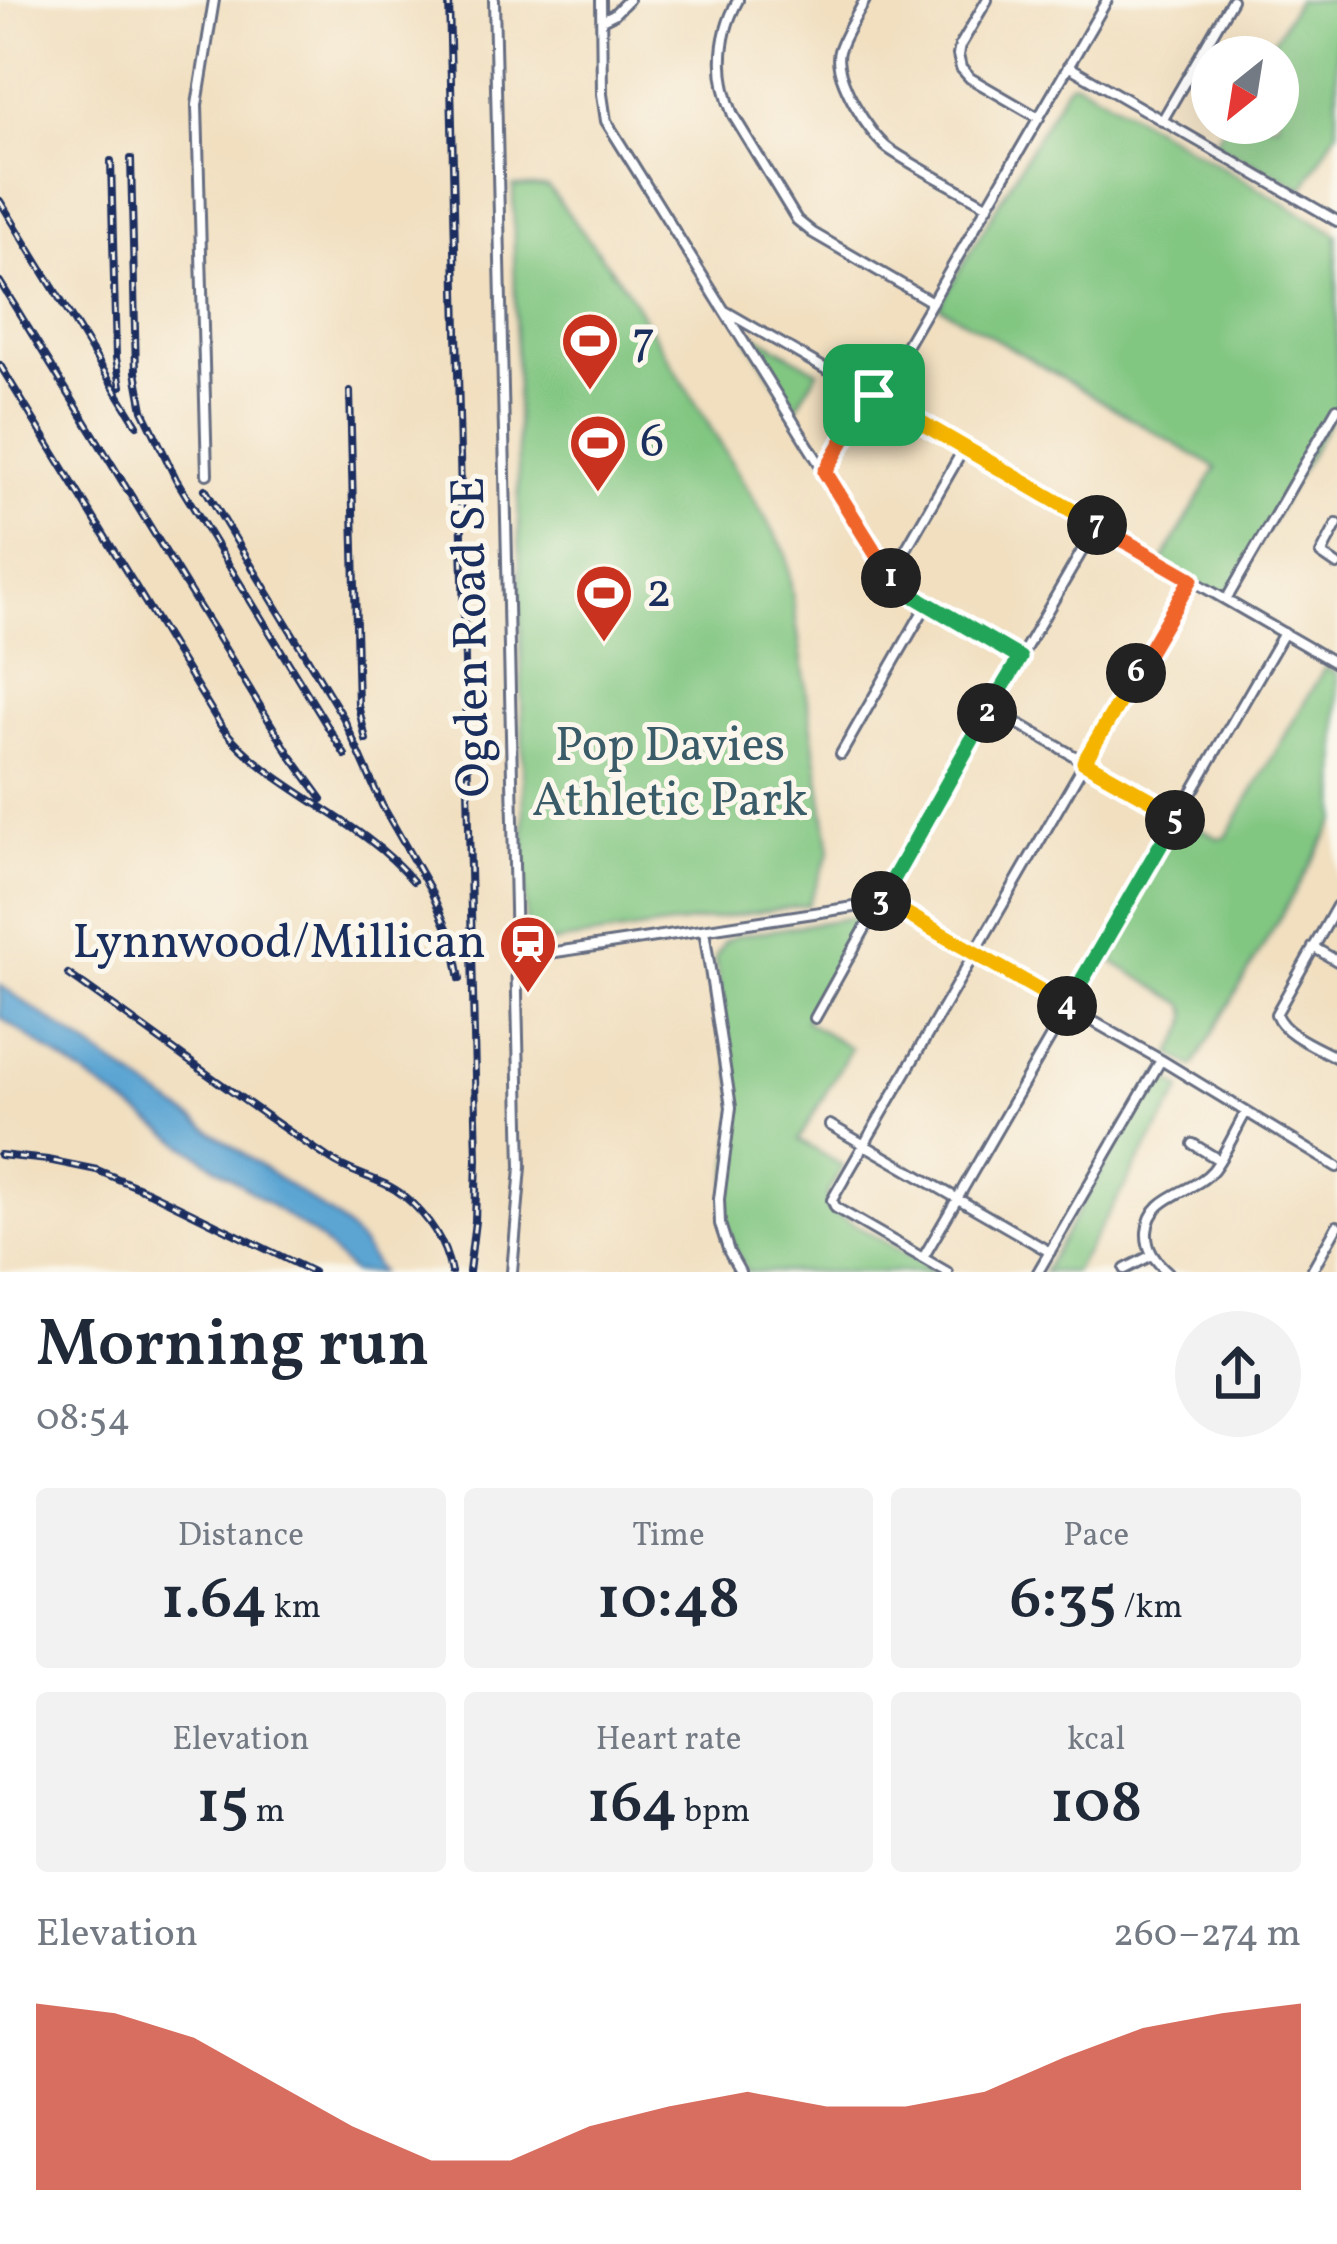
<!DOCTYPE html>
<html lang="en">
<head>
<meta charset="utf-8">
<style>
  :root { --surface:#fff; --page:#f2f2f3; --text:#1f2937; --muted:#747a83; --accent:#c8321e }
  body { margin:0; font-family:Vollkorn,serif; background:var(--page); color:var(--text); height:100vh; display:flex; flex-direction:column; font-size:45px; white-space:nowrap }
  * { box-sizing:border-box; margin:0 }
  p { font-size:39px; color:var(--muted) }
  .icon { flex:none; width:66px; height:66px; fill:none; stroke:currentColor; stroke-width:2; stroke-linecap:round; stroke-linejoin:round }
  .map { position:relative; height:1272px; overflow:hidden }
  .drawer { display:flex; flex-direction:column; background:var(--surface); flex:1 }
  .drawer>* { flex:none }
  .needle { width:78px; rotate:210deg }
  .buttons { position:absolute; left:1191px; top:36px; display:grid; gap:24px }
  .buttons a { display:grid; place-items:center; width:108px; height:108px; border-radius:50%; background:var(--surface); box-shadow:0 12px 48px #0002; font-size:60px }
  .pin { position:absolute; display:grid; place-items:center; width:102px; height:102px; color:#fff; margin:-51px; border-radius:24px; box-shadow:0 6px 18px #0006 }
  .km { position:absolute; width:60px; height:60px; margin:-30px; border-radius:50%; background:#222; color:#fff; font-size:33px; line-height:60px; text-align:center }
  .round { display:grid; place-items:center; flex:none; width:126px; height:126px; border-radius:63px; background:var(--page) }
  .headline { display:flex; align-items:center; justify-content:space-between; height:204px; padding:0 36px }
  h1 { font-size:66px; font-weight:600; line-height:90px }
  .stats { display:grid; grid-template-columns:repeat(3,1fr); gap:18px; height:204px; padding:12px 36px }
  .stats div { display:grid; align-content:center; border-radius:12px; background:var(--page); text-align:center }
  .stats b { font-size:60px; font-weight:600 }
  .stats small { font-size:33px; font-weight:400 }
  .stats p { font-size:33px }
  .chart { height:336px; padding:24px 36px }
  .chart p { display:flex; justify-content:space-between }
  .chart svg { width:100%; height:216px; margin-top:12px; fill:var(--accent); opacity:.7 }
  .map>svg:first-child { display:block }
  .green { fill:#81c681; stroke:#4e7a70; stroke-width:3 }
  .water { fill:#5ba5d3; stroke:#3b6a98; stroke-width:3 }
  .lines { fill:none; stroke-linecap:round; stroke-linejoin:round }
  .minor-casing { stroke:#666d80; stroke-width:14 }
  .minor { stroke:#fff; stroke-width:8 }
  .rail-casing { stroke:#1b2f5e; stroke-width:8 }
  .rail { stroke:#fbf7ec; stroke-width:3; stroke-dasharray:9; stroke-linecap:butt }
  .split-1-casing { stroke:#fff; stroke-width:24 }
  .split-2-casing { stroke:#fff; stroke-width:24 }
  .split-3-casing { stroke:#fff; stroke-width:24 }
  .split-4-casing { stroke:#fff; stroke-width:24 }
  .split-5-casing { stroke:#fff; stroke-width:24 }
  .split-6-casing { stroke:#fff; stroke-width:24 }
  .split-7-casing { stroke:#fff; stroke-width:24 }
  .split-8-casing { stroke:#fff; stroke-width:24 }
  .split-1 { stroke:#f0652b; stroke-width:15 }
  .split-2 { stroke:#22a559; stroke-width:15 }
  .split-3 { stroke:#22a559; stroke-width:15 }
  .split-4 { stroke:#f5b400; stroke-width:15 }
  .split-5 { stroke:#22a559; stroke-width:15 }
  .split-6 { stroke:#f5b400; stroke-width:15 }
  .split-7 { stroke:#f0652b; stroke-width:15 }
  .split-8 { stroke:#f5b400; stroke-width:15 }
  .labels { text-anchor:middle; dominant-baseline:central; stroke-width:10; stroke-linejoin:round; paint-order:stroke }
  .poi-label { font-size:48px; fill:#1b2f5e; stroke:#fbf7ec; text-anchor:start }
  .street-label { font-size:48px; fill:#1b2f5e; stroke:#fbf7ec }
  .park-label { font-size:48px; fill:#3a5c68; stroke:#fbf7ec }
</style>
</head>
<body>
<div class="map">
<svg width="1337" height="1272" viewBox="0 0 1337 1272">
  <rect width="100%" height="100%" fill="#fbf7ec"/>
  <filter id="ink" filterUnits="userSpaceOnUse"><feTurbulence type="fractalNoise" baseFrequency=".00833" numOctaves="2"/><feDisplacementMap in="SourceGraphic" scale="24" xChannelSelector="R" yChannelSelector="G"/><feConvolveMatrix kernelMatrix="1 2 1 2 8 2 1 2 1" color-interpolation-filters="sRGB"/></filter>
  <filter id="wash" filterUnits="userSpaceOnUse"><feTurbulence type="fractalNoise" baseFrequency=".004" numOctaves="4" result="noise"/><feDisplacementMap in="SourceGraphic" scale="48" xChannelSelector="R" yChannelSelector="G"/><feGaussianBlur stdDeviation="2.7" result="paint"/><feColorMatrix in="noise" values="0 0 0 0 0 0 0 0 0 0 0 0 0 0 0 0 0 1.4 0 .05"/><feComposite in="paint" operator="in"/></filter>
  <g filter="url(#wash)">
    <rect width="100%" height="100%" fill="#f1dfc0"/>
    <path class="green" d="M 1297,0 L 1337,0 L 1337,130 L 1303,189 C 1274,171 1244,160 1214,143 L 1226,123 L 1278,123 L 1278,57 L 1264,57 Z
      M 1072,82 L 1078,83 L 1337,234 L 1337,408 L 1226,600 L 1162,562 L 1216,468 L 939,306 L 1067,85 Z
      M 513,186 L 548,187 L 626,288 L 786,552 L 830,851 L 808,905 L 535,945 L 526,936 Z
      M 752,333 L 818,371 L 794,412 L 748,338 L 748,335 Z
      M 1325,667 L 1337,674 L 1337,819 L 1193,1067 L 1171,1054 C 1180,1037 1195,1021 1184,1004 L 1103,956 L 1176,828 L 1191,823 L 1218,838 L 1226,837 Z
      M 849,918 L 854,918 L 861,926 L 805,1021 L 851,1048 L 799,1140 L 843,1166 L 826,1196 L 828,1209 L 936,1272 L 747,1272 L 735,1250 L 726,1224 L 726,1199 L 737,1104 L 715,958 L 724,942 L 736,936 Z
      M 1161,1074 L 1182,1089 L 1074,1272 L 1043,1272 L 1157,1076 Z"/>
    <path class="water" d="M 0,985 L 337,1219 L 360,1242 L 380,1272 L 352,1272 L 318,1238 L 0,1017 Z"/>
  </g>
  <g filter="url(#ink)">
    <g class="lines">
      <g class="minor-casing">
        <path id="minor" d="M 494,0 L 521,1167 L 512,1272
          M 601,0 L 602,94 L 606,121 L 890,577 L 897,586 L 1020,658
          M 738,0 C 718,37 717,76 733,115 L 797,220 L 813,233 L 932,302
          M 865,0 C 857,16 844,34 839,51 C 832,75 869,135 889,149 C 920,170 955,187 988,206
          M 987,0 L 960,46 L 958,55 L 961,68 L 970,78 L 1039,118
          M 602,20 L 614,14 L 628,0
          M 1068,66 L 1337,221
          M 1162,121 L 1232,0
          M 725,311 L 1337,664
          M 825,472 L 864,406 L 883,386 L 1107,0
          M 207,474 L 197,105 L 214,0
          M 1337,524 L 1321,554 L 1337,565
          M 890,577 L 964,448
          M 1226,600 L 1337,408
          M 991,708 L 1178,816
          M 841,754 L 927,604
          M 1337,906 L 1276,1014 C 1284,1035 1317,1047 1337,1058
          M 704,930 L 731,1107 L 719,1199 L 720,1224 L 729,1252 L 740,1272
          M 1313,947 L 1337,961
          M 516,958 L 867,905 L 889,905 L 1161,1060 L 1337,1167
          M 815,1018 L 910,848 L 1097,525
          M 830,1125 L 1050,1252
          M 1193,1144 L 1219,1160
          M 923,1258 L 1284,633
          M 1125,1269 L 1152,1255
          M 947,1272 L 836,1208 L 832,1200 L 1191,579
          M 1038,1272 L 1161,1060
          M 1168,1272 C 1155,1261 1146,1249 1147,1232 C 1150,1193 1192,1195 1213,1170 C 1226,1153 1235,1131 1246,1112
          M 1311,1272 L 1337,1226"/>
      </g>
      <use href="#minor" class="minor"/>
      <g class="rail-casing">
        <path id="rail" d="M 449,0 L 477,1159 L 475,1221 L 469,1272
          M 131,159 L 136,372 L 143,410 L 176,479 L 345,755
          M 111,161 L 116,358 L 121,386
          M 0,201 L 137,425
          M 0,282 L 290,755 L 322,799
          M 0,365 L 221,726 C 273,792 360,817 413,881
          M 350,391 L 358,705 L 366,740
          M 205,489 L 343,717 L 382,805 L 430,889 L 453,942 L 460,979
          M 68,974 C 155,1035 241,1101 330,1159 C 353,1175 382,1178 404,1196 C 428,1216 445,1241 451,1272
          M 0,1155 L 48,1160 L 97,1170 L 149,1192 L 313,1272"/>
      </g>
      <use href="#rail" class="rail"/>
    </g>
  </g>
  <g class="lines" filter="url(#ink)">
    <g class="split-1-casing">
      <path id="split-1" d="M 874,395 L 863,406 L 825,472 L 891,578"/>
    </g>
    <g class="split-2-casing">
      <path id="split-2" d="M 891,578 L 897,586 L 1020,658 L 987,713"/>
    </g>
    <g class="split-3-casing">
      <path id="split-3" d="M 881,901 L 987,713"/>
    </g>
    <g class="split-4-casing">
      <path id="split-4" d="M 881,901 L 880,903 L 898,909 L 1067,1006"/>
    </g>
    <g class="split-5-casing">
      <path id="split-5" d="M 1067,1006 L 1175,820"/>
    </g>
    <g class="split-6-casing">
      <path id="split-6" d="M 1136,673 L 1084,762 L 1178,815 L 1175,820"/>
    </g>
    <g class="split-7-casing">
      <path id="split-7" d="M 1097,525 L 1191,579 L 1136,673"/>
    </g>
    <g class="split-8-casing">
      <path id="split-8" d="M 874,395 L 1097,525"/>
    </g>
    <use href="#split-1" class="split-1"/>
    <use href="#split-2" class="split-2"/>
    <use href="#split-3" class="split-3"/>
    <use href="#split-4" class="split-4"/>
    <use href="#split-5" class="split-5"/>
    <use href="#split-6" class="split-6"/>
    <use href="#split-7" class="split-7"/>
    <use href="#split-8" class="split-8"/>
  </g>
  <defs>
    <g id="stadium-pin" transform="scale(3)"><path d="M0 17L-7.5 6A9.5 9.5 0 1 1 7.5 6Z" fill="#c8321e" stroke="#fbf7ec"/><path d="M0-5a6.5 5 0 1 0 0 10a6.5 5 0 1 0 0-10ZM-3.5-1.8h7v3.6h-7Z" fill="#fff"/></g>
    <g id="station-pin" transform="scale(3)"><path d="M0 17L-7.5 6A9.5 9.5 0 1 1 7.5 6Z" fill="#c8321e" stroke="#fbf7ec"/><path d="M-3-6H3Q5-6 5-4V2Q5 4 3 4L4.5 6H3L1.5 4h-3L-3 6H-4.5L-3 4Q-5 4-5 2V-4Q-5-6-3-6ZM-3.5-4v3h7v-3ZM-3.5 1v1.5H-2V1ZM2 1v1.5H3.5V1Z" fill="#fff"/></g>
  </defs>
  <g fill-rule="evenodd">
    <use href="#stadium-pin" x="590" y="341"/>
    <use href="#stadium-pin" x="598" y="443"/>
    <use href="#stadium-pin" x="604" y="593"/>
    <use href="#station-pin" x="528" y="944"/>
  </g>
  <g class="labels">
    <g class="poi-label">
      <text x="632" y="341">7</text>
      <text x="640" y="443">6</text>
      <text x="646" y="593">2</text>
      <text x="486" y="944" text-anchor="end">Lynnwood/Millican</text>
    </g>
    <g class="street-label">
      <text transform="translate(473 637) rotate(-91)">Ogden Road SE</text>
    </g>
    <g class="park-label">
      <text x="670" y="747">Pop Davies<tspan x="670" dy="55">Athletic Park</tspan></text>
    </g>
  </g>
</svg>
<div class="buttons">
<a><svg class="needle" viewBox="-14 -14 28 28"><path d="M0-13l5 13h-10z" fill="#e53935"/><path d="M0 13l5-13h-10z" fill="#747a83"/></svg></a>
</div>
<div class="pin" style="left:874px;top:395px;background:#1e9e55"><svg class="icon" aria-label="arrive" viewBox="0 0 24 24"><path d="M6 21V4h12l-3 4 3 4H6"/></svg></div>
<b class="km" style="left:891px;top:578px">1</b>
<b class="km" style="left:987px;top:713px">2</b>
<b class="km" style="left:881px;top:901px">3</b>
<b class="km" style="left:1067px;top:1006px">4</b>
<b class="km" style="left:1175px;top:820px">5</b>
<b class="km" style="left:1136px;top:673px">6</b>
<b class="km" style="left:1097px;top:525px">7</b>
</div>
<section class="drawer">
<div class="headline"><div><h1>Morning run</h1><p>08:54</p></div><a class="round"><svg class="icon" aria-label="share" viewBox="0 0 24 24"><path d="M12 15V3M7 8l5-5 5 5M5 13v7h14v-7"/></svg></a></div>
<div class="stats">
<div><p>Distance</p><b>1.64<small> km</small></b></div>
<div><p>Time</p><b>10:48</b></div>
<div><p>Pace</p><b>6:35<small> /km</small></b></div>
</div>
<div class="stats">
<div><p>Elevation</p><b>15<small> m</small></b></div>
<div><p>Heart rate</p><b>164<small> bpm</small></b></div>
<div><p>kcal</p><b>108</b></div>
</div>
<div class="chart"><p><span>Elevation</span>260–274 m</p>
<svg viewBox="0 0 160 44" preserveAspectRatio="none"><path d="M0 44V6L10 8L20 13L30 22L40 31L50 38L60 38L70 31L80 27L90 24L100 27L110 27L120 24L130 17L140 11L150 8L160 6V44z"/></svg>
</div>
</section>
</body>
</html>
